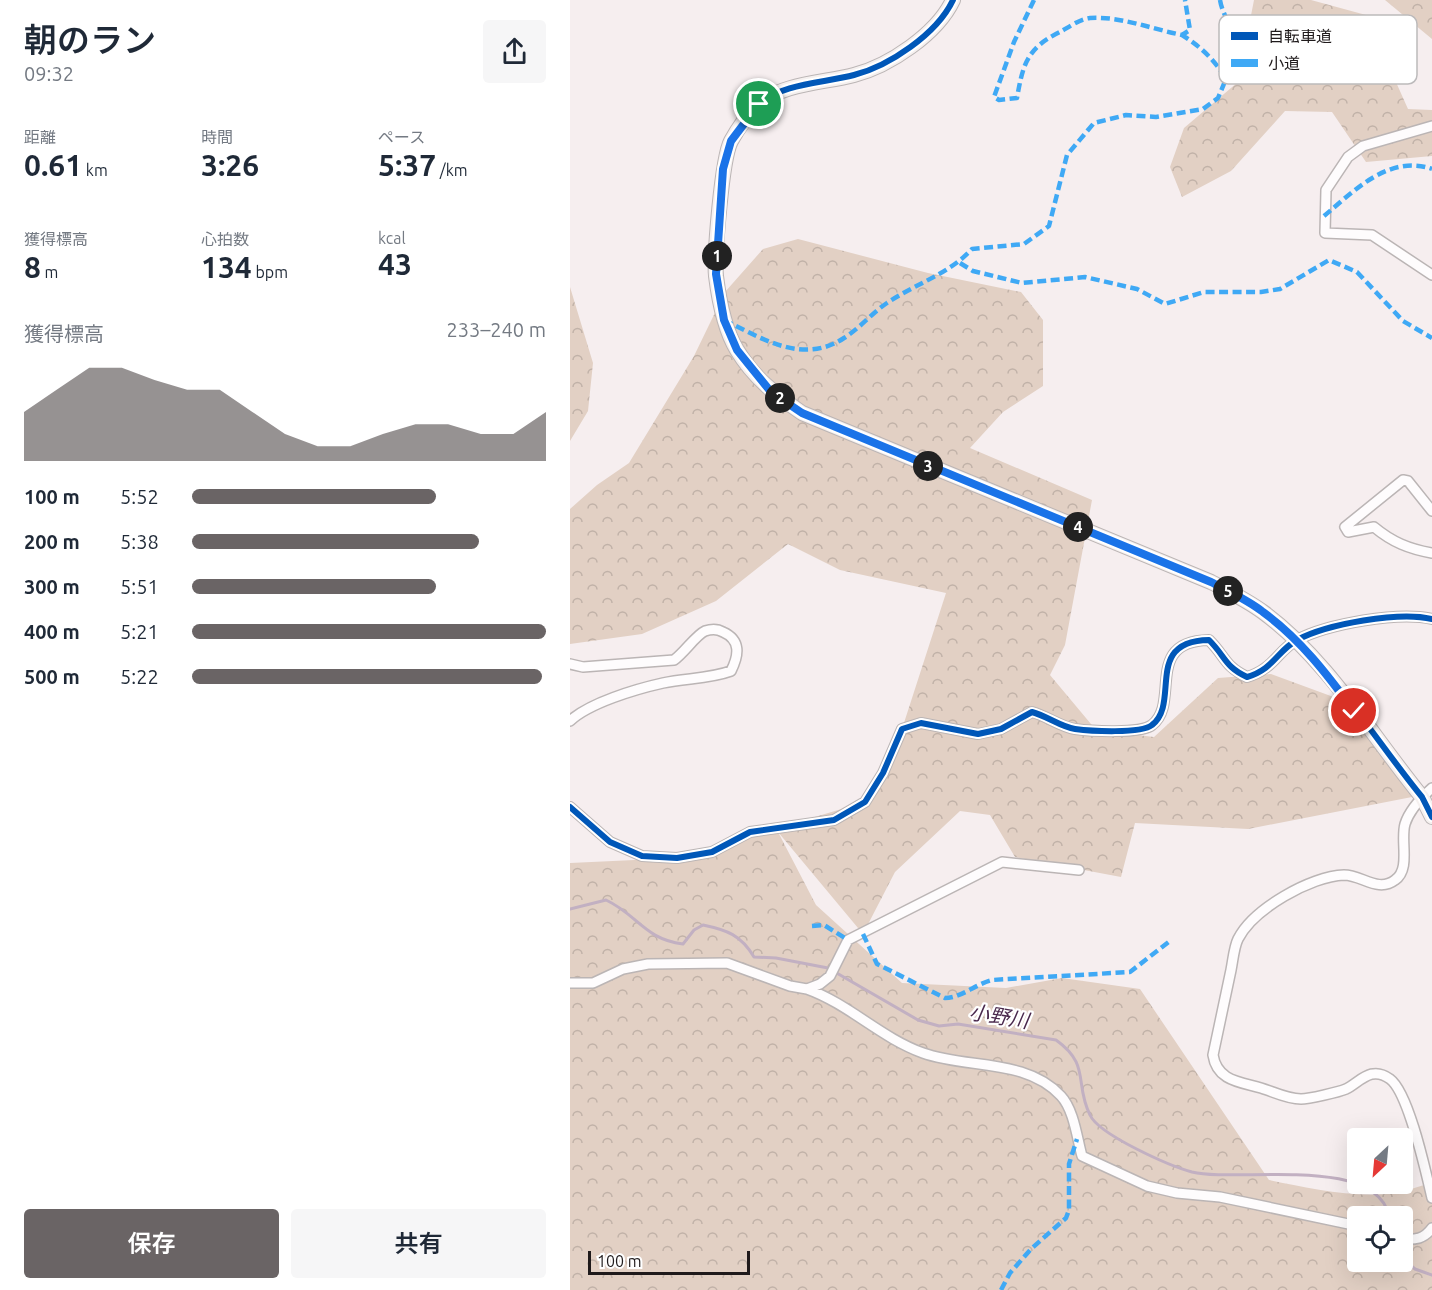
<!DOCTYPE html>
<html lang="ja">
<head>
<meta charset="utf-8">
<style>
  :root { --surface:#fff; --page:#f6f6f7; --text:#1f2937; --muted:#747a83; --accent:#6a6465 }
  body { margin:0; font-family:Ubuntu,"Noto Sans JP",sans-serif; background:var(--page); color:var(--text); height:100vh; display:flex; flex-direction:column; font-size:22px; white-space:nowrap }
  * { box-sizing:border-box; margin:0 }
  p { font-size:20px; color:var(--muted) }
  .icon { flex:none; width:33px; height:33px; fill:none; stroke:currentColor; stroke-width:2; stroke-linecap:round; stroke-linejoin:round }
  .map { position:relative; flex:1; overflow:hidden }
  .details { display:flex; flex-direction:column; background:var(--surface); width:570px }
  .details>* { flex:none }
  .needle { width:39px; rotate:206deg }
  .fabs { position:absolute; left:777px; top:1128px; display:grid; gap:12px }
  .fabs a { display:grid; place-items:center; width:66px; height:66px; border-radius:6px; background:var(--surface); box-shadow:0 6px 24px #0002; font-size:30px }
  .scale { position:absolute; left:18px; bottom:15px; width:162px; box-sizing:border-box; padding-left:6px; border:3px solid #1f1a1b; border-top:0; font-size:16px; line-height:21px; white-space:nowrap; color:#1f1a1b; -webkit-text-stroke:4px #fff; paint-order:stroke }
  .pin { position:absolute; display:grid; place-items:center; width:51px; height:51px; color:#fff; margin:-26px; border:3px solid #fff; border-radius:50%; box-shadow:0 2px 6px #0007 }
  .km { position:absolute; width:30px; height:30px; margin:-15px; border-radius:50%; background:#222; color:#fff; font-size:16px; line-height:30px; text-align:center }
  .round { display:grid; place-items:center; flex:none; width:63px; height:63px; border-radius:6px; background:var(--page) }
  .headline { display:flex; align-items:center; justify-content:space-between; height:102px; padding:0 24px }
  h1 { font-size:33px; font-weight:600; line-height:45px }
  .stats { display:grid; grid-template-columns:repeat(3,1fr); gap:9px; height:102px; padding:6px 24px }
  .stats div { display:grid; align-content:center }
  .stats b { font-size:30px; font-weight:600 }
  .stats small { font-size:16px; font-weight:400 }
  .stats p { font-size:16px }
  .chart { height:168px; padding:12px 24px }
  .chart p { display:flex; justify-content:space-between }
  .chart svg { width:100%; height:108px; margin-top:6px; fill:var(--accent); opacity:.7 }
  .cta { display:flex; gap:12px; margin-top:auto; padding:12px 24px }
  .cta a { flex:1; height:69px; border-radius:6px; background:var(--accent); color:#fff; font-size:24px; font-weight:600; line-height:69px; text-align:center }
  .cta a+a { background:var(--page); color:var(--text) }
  ul { padding:0 24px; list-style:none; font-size:20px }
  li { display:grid; grid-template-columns:96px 72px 1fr; align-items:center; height:45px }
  li i { height:15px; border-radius:8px; background:var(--accent) }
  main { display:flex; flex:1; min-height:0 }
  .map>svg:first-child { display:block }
  .forest { fill:url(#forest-crowns); fill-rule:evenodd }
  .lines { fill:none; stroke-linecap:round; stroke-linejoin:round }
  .stream { stroke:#c2b0c2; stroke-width:3 }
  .street-casing { stroke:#bbb5b5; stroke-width:12 }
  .secondary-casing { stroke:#bbb5b5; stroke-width:16 }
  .street { stroke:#fefcfd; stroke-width:9 }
  .secondary { stroke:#f6f1f0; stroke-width:14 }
  .quiet { stroke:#3fa9f5; stroke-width:4.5; stroke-dasharray:9 4.5; stroke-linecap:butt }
  .cycleway-casing { stroke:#fff; stroke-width:10 }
  .cycleway { stroke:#0057b8; stroke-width:6 }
  .route-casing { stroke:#fff; stroke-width:12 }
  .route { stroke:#1a73e8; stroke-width:8 }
  .labels { text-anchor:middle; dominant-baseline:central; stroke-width:4.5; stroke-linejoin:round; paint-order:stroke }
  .water-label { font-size:20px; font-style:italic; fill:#49284c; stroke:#fff }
  .key { fill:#fff; stroke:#bcbabb; stroke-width:1.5 }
  .key-label { font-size:16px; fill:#1f1a1b }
</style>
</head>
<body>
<main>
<section class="details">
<div class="headline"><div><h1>朝のラン</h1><p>09:32</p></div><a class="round"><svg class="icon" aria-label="share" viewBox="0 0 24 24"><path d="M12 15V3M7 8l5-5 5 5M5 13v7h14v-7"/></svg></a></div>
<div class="stats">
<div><p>距離</p><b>0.61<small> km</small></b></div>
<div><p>時間</p><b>3:26</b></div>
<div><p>ペース</p><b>5:37<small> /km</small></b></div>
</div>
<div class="stats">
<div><p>獲得標高</p><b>8<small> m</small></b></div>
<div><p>心拍数</p><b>134<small> bpm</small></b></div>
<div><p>kcal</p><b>43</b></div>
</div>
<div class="chart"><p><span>獲得標高</span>233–240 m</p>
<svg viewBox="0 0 160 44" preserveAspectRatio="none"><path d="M0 44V24L10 15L20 6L30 6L40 11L50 15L60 15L70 24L80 33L90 38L100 38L110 33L120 29L130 29L140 33L150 33L160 24V44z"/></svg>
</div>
<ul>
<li><b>100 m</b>5:52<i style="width:69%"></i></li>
<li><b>200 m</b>5:38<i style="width:81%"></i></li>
<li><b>300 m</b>5:51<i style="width:69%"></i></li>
<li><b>400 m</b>5:21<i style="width:100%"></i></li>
<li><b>500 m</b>5:22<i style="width:99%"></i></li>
</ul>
<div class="cta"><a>保存</a><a>共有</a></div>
</section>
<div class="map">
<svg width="862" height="1290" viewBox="0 0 862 1290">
  <defs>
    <pattern id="forest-crowns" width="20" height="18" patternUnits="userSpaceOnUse" patternTransform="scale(1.5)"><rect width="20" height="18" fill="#e2d0c4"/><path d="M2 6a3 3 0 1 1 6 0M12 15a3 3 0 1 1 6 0" fill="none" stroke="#c1b2a8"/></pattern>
  </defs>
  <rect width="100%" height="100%" fill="#f6eeef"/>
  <path class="forest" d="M 684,0 L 741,0 L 796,15 L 838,109 L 862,110 L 862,156 L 796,162 L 762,112 L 715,111 L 661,171 L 612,197 L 600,167 L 614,128 L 668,82 Z
    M 815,0 L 862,0 L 862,39 Z
    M 228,239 L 358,273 L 451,292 L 473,320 L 473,386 L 433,412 L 400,448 L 522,500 L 495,645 L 480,675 L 526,730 L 584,737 L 648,678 L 701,674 L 788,706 L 842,797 L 678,829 L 565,823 L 551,877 L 445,857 L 420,815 L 390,811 L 325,872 L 293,934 L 208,832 L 246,905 L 332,983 L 436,988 L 492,978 L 570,989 L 699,1180 C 738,1188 791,1200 830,1192 C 841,1190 851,1185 862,1183 L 862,1290 L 0,1290 L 0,863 L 107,858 L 295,802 L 332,729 L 376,593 L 270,570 L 218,544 L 146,601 L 72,634 L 0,644 L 0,509 L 27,485 L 59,463 L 124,356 L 155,292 L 193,249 ZM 788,1216 L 832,1216 L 832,1262 L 788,1262 Z
    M 0,287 L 23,363 L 18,411 L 0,441 Z"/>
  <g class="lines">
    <path class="stream" d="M 0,909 L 36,900 C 68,915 74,939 113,944 L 124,930 L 133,925 C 157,930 171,935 184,957 L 206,958 L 258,968 L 348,1020 L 369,1026 L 388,1024 L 486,1040 C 521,1065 504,1083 520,1115 C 529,1135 600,1166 622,1172 C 667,1183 806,1154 819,1216
      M 832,1258 L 845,1269 L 862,1275"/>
    <g class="street-casing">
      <path id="street" d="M 862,126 L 793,146 L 778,157 L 756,190 L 755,233 L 802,235 L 862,275
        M 862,511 L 838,481 L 833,480 L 775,527 L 778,532 L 804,527 C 822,542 839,549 862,553
        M 0,664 L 13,667 L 104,660 C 114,653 126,635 135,631 C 141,629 148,629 153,632 C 171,640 169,655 161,671 C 139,679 116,678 93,683 C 66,689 19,703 0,721
        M 862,788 C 852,797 839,811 835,824 C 830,841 841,869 825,880 C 808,893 792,875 774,875 C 741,876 683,909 668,939 C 664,947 663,960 661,970 C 655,998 649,1026 643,1055 C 647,1081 670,1082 691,1088 C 704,1092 717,1099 731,1099 C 739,1099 769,1092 776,1089 C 790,1082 801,1065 820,1079 C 839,1093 856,1173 862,1198
        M 0,807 L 40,842 L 72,856 L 107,858 L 142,852 L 180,832 L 264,820 L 295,802 L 313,773 L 332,729 L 351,723 L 408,734 L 431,729 L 462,712 C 477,716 491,727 505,729 C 520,731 571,734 582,725 C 611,703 573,641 639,640 C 656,657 654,666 677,677 C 704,669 707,651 727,640 C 757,624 829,611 862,619
        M 0,983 L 23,983 L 53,969 L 78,964 L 157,963 L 220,986 L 237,989 L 250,984 L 260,976 L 278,940 L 432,862 L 509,870
        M 237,989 C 279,1004 311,1038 353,1053 C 397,1069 456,1058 491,1096 C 504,1110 507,1138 512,1156 L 577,1186 L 607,1193 L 650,1197 L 788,1226
        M 832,1239 C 846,1240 854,1239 862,1228"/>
    </g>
    <g class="secondary-casing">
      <path id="secondary" d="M 383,0 C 367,34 319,66 284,75 C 254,83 213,83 189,104 C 179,112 167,130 161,141 C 152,158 144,256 146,276 C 149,300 154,329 167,350 C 183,377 207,396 232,413 L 641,582 C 658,591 677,600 693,612 C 757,659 802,736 852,797 L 862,817"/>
    </g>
    <use href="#street" class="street"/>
    <use href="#secondary" class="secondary"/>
    <path class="quiet" d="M 464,0 L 444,42 L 424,97 L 429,100 L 447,98 C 453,64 457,48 490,32 C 499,27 510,19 520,18 C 550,16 582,29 612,35 L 620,30 L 615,0
      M 650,0 C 652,12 658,20 662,32 C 668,47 661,65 656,79
      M 754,216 C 784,191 819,154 862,169
      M 390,263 L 403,271 L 452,283 L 515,277 L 567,289 L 595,304 L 634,292 L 691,292 L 710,289 L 759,260 L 787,272 L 833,321 L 862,338
      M 154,320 C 193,339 233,365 274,338 C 290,328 302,313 317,303 C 345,284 379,274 402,249 L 454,244 L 479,226 L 497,155 L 524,123 L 556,115 L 586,117 L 633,109 L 648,98 L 656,79 C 644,59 631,47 612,35
      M 242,926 L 254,925 L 278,940
      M 293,934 L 307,964 L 375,998 C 391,998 406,984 422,980 L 560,972 L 600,941
      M 431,1290 L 440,1273 L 461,1249 L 496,1218 L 499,1210 L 499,1164 L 507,1139"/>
    <g class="cycleway-casing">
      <path id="cycleway" d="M 383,0 C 367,34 319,66 284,75 C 254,83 213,83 189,104 C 179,112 167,130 161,141 C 152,158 144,256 146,276 C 149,300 154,329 167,350 C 183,377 207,396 232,413 L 641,582 C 658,591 677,600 693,612 C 757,659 802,736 852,797 L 862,817
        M 0,807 L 40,842 L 72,856 L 107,858 L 142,852 L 180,832 L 264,820 L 295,802 L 313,773 L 332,729 L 351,723 L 408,734 L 431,729 L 462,712 C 477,716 491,727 505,729 C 520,731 571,734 582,725 C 611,703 573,641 639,640 C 656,657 654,666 677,677 C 704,669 707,651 727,640 C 757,624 829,611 862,619"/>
    </g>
    <use href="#cycleway" class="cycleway"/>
  </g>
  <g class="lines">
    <g class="route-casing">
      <path id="route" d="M 189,104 L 161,141 L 153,169 L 146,274 L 154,320 L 167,350 L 201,392 L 232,413 L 641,582 C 658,591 678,600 693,612 C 730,639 757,674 784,711"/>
    </g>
    <use href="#route" class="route"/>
  </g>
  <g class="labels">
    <g class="water-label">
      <text transform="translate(429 1016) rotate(9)">小野川</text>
    </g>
  </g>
  <rect x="649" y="15" width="198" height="69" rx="9" class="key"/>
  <rect x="661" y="32" width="27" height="8" fill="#0057b8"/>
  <rect x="661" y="59" width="27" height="8" fill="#3fa9f5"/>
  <g class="key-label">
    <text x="698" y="42">自転車道</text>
    <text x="698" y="69">小道</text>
  </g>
</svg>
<div class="fabs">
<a><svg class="needle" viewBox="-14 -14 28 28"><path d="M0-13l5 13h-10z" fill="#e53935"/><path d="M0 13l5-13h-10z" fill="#747a83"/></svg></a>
<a><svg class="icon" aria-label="locate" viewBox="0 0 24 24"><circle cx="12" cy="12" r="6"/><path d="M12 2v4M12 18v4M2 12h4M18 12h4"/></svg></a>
</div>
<div class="scale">100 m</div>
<div class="pin" style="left:189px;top:104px;background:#1e9e55"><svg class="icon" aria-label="arrive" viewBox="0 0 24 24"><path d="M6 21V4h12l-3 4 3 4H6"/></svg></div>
<div class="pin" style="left:784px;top:711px;background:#d93025"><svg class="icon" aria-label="check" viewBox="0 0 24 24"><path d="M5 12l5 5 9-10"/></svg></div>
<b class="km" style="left:147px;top:256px">1</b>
<b class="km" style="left:210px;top:398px">2</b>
<b class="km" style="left:358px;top:466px">3</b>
<b class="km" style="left:508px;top:527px">4</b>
<b class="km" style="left:658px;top:591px">5</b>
</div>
</main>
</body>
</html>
